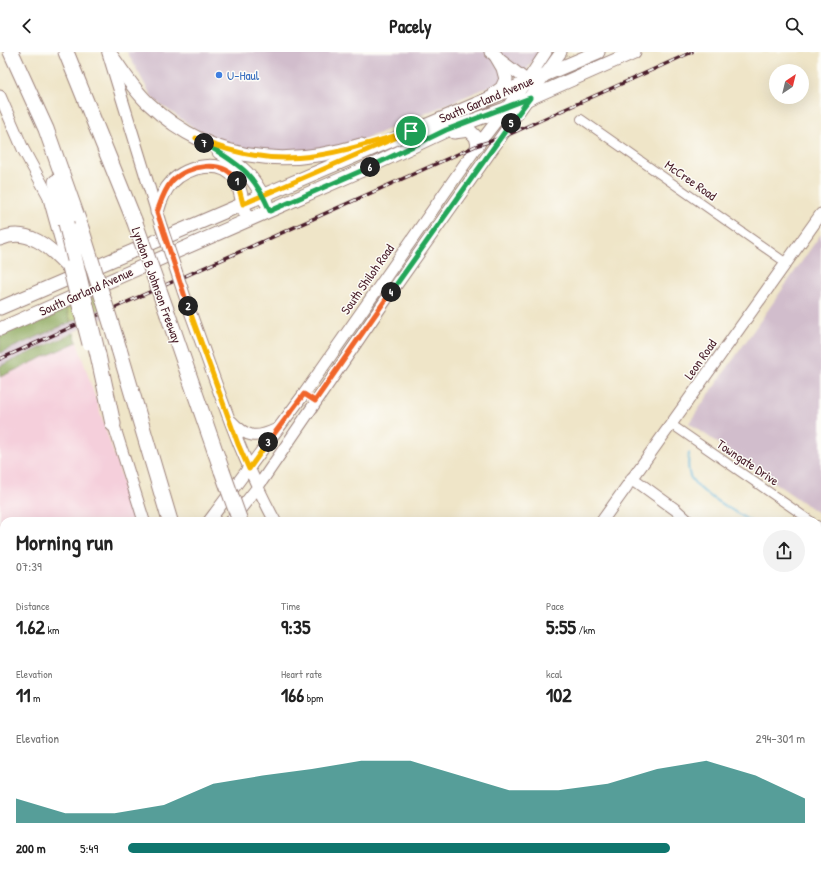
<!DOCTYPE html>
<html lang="en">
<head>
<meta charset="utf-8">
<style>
  :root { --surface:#fff; --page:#f2f2f2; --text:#222; --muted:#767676; --accent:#0f766e }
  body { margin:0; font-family:"Patrick Hand",sans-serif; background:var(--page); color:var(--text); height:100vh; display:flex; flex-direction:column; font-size:15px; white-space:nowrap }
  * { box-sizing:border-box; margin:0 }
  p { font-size:13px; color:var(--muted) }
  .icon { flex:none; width:22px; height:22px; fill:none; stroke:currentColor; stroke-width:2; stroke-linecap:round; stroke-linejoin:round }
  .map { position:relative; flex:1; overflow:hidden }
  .details { position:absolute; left:0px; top:465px; width:821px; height:354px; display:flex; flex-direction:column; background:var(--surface); border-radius:12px 12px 0 0; box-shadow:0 4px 16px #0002 }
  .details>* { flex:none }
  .needle { width:26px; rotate:35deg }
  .controls { position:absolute; left:769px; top:12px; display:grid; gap:8px }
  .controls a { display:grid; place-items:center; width:40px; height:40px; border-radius:50%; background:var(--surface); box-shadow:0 4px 16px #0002; font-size:20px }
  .pin { position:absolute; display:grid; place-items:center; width:34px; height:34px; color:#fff; margin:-17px; border:2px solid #fff; border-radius:50%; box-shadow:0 1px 4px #0007 }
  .km { position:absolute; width:20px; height:20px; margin:-10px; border-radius:50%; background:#222; color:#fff; font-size:11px; line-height:20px; text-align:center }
  .round { display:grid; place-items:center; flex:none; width:42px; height:42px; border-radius:21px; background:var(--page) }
  .headline { display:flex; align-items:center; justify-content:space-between; height:68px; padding:0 16px }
  h1 { font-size:22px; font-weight:700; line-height:30px }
  .metrics { display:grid; grid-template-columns:repeat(3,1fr); gap:6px; height:68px; padding:4px 16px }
  .metrics div { display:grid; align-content:center }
  .metrics b { font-size:20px; font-weight:700 }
  .metrics small { font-size:11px; font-weight:400 }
  .metrics p { font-size:11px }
  .chart { height:112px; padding:8px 16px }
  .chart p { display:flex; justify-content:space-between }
  .chart svg { width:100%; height:72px; margin-top:4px; fill:var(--accent); opacity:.7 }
  ul { padding:0 16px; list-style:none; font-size:13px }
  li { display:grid; grid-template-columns:64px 48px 1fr; align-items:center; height:30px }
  li i { height:10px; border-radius:5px; background:var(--accent) }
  header { display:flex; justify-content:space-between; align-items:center; height:52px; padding:0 16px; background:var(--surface); font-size:18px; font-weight:700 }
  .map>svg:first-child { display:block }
  .built { fill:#f5cfdb }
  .industrial { fill:#d1bdcc }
  .green { fill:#abbd60; stroke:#7a6e46 }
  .forest { fill:#88a456; stroke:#696240 }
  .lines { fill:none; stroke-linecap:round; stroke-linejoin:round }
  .stream { stroke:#5cb3d9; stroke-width:2 }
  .street-casing { stroke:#9c827a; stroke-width:10 }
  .secondary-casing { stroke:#9c827a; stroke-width:13 }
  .primary-casing { stroke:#9c827a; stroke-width:15 }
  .highway-casing { stroke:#9c827a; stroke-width:17 }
  .street { stroke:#fff; stroke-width:8 }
  .secondary { stroke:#fff; stroke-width:11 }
  .primary { stroke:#fff; stroke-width:13 }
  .highway { stroke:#fff; stroke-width:15 }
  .rail-casing { stroke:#4a1f2b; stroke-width:3.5 }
  .rail { stroke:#fdfcf7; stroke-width:2; stroke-dasharray:6; stroke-linecap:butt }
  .secondary-bridge-casing { stroke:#9c827a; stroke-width:13; stroke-linecap:butt }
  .highway-bridge-casing { stroke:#9c827a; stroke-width:17; stroke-linecap:butt }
  .secondary-bridge { stroke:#fff; stroke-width:11 }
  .highway-bridge { stroke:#fff; stroke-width:15 }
  .split-1-casing { stroke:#fff; stroke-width:8 }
  .split-2-casing { stroke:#fff; stroke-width:8 }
  .split-3-casing { stroke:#fff; stroke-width:8 }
  .split-4-casing { stroke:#fff; stroke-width:8 }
  .split-5-casing { stroke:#fff; stroke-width:8 }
  .split-6-casing { stroke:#fff; stroke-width:8 }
  .split-7-casing { stroke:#fff; stroke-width:8 }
  .split-8-casing { stroke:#fff; stroke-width:8 }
  .split-1 { stroke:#f5b400; stroke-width:5 }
  .split-2 { stroke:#f0652b; stroke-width:5 }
  .split-3 { stroke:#f5b400; stroke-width:5 }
  .split-4 { stroke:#f0652b; stroke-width:5 }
  .split-5 { stroke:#22a559; stroke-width:5 }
  .split-6 { stroke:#22a559; stroke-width:5 }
  .split-7 { stroke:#22a559; stroke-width:5 }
  .split-8 { stroke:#f5b400; stroke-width:5 }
  .shop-dot { fill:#3f7fe0; stroke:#fdfcf7; stroke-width:1.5 }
  .labels { text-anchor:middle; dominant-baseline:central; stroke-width:3; stroke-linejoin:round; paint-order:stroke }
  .shop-label { font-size:13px; fill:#366cbe; stroke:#fdfcf7; text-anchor:start }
  .street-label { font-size:13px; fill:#4a1f2b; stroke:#fdfcf7 }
</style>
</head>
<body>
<header><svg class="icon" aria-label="back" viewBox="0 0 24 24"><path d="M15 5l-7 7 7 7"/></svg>Pacely<svg class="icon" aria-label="search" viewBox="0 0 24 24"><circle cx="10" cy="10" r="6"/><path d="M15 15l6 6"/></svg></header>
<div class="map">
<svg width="821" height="819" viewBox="0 0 821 819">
  <rect width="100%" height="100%" fill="#fdfcf7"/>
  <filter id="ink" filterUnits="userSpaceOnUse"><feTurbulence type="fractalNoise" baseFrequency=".025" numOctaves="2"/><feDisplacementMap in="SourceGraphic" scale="8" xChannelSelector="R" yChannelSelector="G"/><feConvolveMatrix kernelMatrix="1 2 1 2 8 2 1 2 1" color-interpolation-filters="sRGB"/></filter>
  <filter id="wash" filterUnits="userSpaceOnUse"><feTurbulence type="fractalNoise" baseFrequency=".012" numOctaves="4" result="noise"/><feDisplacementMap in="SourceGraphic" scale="16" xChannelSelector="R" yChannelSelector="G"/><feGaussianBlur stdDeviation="0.9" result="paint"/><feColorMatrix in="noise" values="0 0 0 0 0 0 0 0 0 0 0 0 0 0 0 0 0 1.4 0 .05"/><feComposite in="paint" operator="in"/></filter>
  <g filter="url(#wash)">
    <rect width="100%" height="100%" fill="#efe5c8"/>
    <path class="built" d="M 77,290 L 136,469 L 4,469 L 4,512 L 0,509 L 0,324 Z
      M 0,530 L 4,533 L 4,685 L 0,682 Z
      M 4,783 L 4,815 L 129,815 L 135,819 L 0,819 L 0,788 Z
      M 484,815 L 526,815 L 528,819 L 475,819 Z"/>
    <path class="industrial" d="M 127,0 L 539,0 L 526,19 L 332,101 L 263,101 L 208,86 L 153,47 Z
      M 821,182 L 821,463 L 689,371 Z
      M 109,253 L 112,262 L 0,314 L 0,301 Z"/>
    <path class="green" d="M 105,240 L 109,253 L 71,270 L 66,256 Z"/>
    <path class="forest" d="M 66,256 L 71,270 L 0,301 L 0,284 Z
      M 74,281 L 77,290 L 0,325 L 0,314 Z
      M 0,509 L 4,512 L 4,533 L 0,530 Z"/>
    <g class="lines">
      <path class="stream" d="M 689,401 C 688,409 687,419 691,426 C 702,443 733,458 750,469
        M 817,514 L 821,517
        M 817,650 L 821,644
        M 696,819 L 699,815"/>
    </g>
  </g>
  <g filter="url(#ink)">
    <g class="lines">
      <g class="street-casing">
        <path id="street" d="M 581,67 L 785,210
          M 671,372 L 811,469
          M 817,473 L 821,476
          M 817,679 L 821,674
          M 817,765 L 821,768
          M 722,815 L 720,817 L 723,819"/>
      </g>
      <g class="secondary-casing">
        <path id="secondary" d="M 490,0 L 533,33
          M 108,1 L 161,174
          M 0,44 L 23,97 L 48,143 L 68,215
          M 188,254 C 215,327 238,401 275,469
          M 111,364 L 144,469
          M 231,369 C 247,386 256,387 277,377
          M 632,426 L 676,458 L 688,469
          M 209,469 L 304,342 L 478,93 L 527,29 L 546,0
          M 231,469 L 257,436 L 383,252 L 561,0
          M 602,469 L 821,162
          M 0,693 L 4,696
          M 0,713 L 4,716
          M 0,740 L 4,735
          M 0,769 L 4,763
          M 138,815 L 143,819
          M 173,815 L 179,819
          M 255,815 L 256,819
          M 396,815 L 396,819
          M 652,815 L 653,819"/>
      </g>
      <g class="primary-casing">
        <path id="primary" d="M 109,0 C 121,17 133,37 148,51 C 209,109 283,117 361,93
          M 495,41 L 502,36 L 506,27 L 503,16 L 496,4
          M 454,80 L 469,78 L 476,85 L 478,93
          M 219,100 C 244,116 252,123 266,150
          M 157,160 C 160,149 164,138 172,130 C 187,114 222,106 236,127 C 239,132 243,153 245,160
          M 0,187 C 27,174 51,196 68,215
          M 0,256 L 598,0
          M 0,277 L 360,119 L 447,78 L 505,57 L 634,0"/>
      </g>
      <g class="highway-casing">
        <path id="highway" d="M 11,0 L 46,77 L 81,176
          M 66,0 L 134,168
          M 56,130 L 66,171
          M 168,263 L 222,419
          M 119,297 L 170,469
          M 98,303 L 113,372
          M 279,815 L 283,819
          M 357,815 L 358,819
          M 384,815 L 385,819"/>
      </g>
      <use href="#street" class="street"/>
      <use href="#secondary" class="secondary"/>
      <use href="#primary" class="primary"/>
      <use href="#highway" class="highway"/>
      <g class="rail-casing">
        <path id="rail" d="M 0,307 L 478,93 L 501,86 L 692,0"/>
      </g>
      <use href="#rail" class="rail"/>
      <g class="secondary-bridge-casing">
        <path id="secondary-bridge" d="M 161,174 L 188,254
          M 68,215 L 88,292"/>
      </g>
      <g class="highway-bridge-casing">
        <path id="highway-bridge" d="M 134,168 L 168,263
          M 66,171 L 98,303
          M 81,176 L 119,297
          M 222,419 L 240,469"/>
      </g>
      <use href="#secondary-bridge" class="secondary-bridge"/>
      <use href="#highway-bridge" class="highway-bridge"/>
    </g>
  </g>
  <g class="lines" filter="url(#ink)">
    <g class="split-1-casing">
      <path id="split-1" d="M 237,129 L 243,152 L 411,79"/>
    </g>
    <g class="split-2-casing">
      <path id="split-2" d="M 188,254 L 157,160 C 161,149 164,138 172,129 C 188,113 224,106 237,129"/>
    </g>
    <g class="split-3-casing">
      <path id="split-3" d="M 188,254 L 238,392 L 249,417 L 268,390"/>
    </g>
    <g class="split-4-casing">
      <path id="split-4" d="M 268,390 L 304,342 L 315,349 L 391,240"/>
    </g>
    <g class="split-5-casing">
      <path id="split-5" d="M 391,240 L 511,71"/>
    </g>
    <g class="split-6-casing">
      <path id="split-6" d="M 370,115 L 446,78 L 530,46 L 511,71"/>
    </g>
    <g class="split-7-casing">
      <path id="split-7" d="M 204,91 C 239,113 253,119 270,159 L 370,115"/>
    </g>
    <g class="split-8-casing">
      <path id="split-8" d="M 204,91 L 196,86 C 279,122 330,103 411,79"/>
    </g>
    <use href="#split-1" class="split-1"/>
    <use href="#split-2" class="split-2"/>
    <use href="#split-3" class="split-3"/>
    <use href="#split-4" class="split-4"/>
    <use href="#split-5" class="split-5"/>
    <use href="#split-6" class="split-6"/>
    <use href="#split-7" class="split-7"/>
    <use href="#split-8" class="split-8"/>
  </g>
  <circle class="shop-dot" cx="219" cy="23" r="4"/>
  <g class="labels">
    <g class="shop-label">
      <text x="227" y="23">U-Haul</text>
    </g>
    <g class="street-label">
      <text transform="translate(486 47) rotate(-23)">South Garland Avenue</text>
      <text transform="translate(691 128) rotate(35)">McCree Road</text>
      <text transform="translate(367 227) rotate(-55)">South Shiloh Road</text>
      <text transform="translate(157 233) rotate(70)">Lyndon B Johnson Freeway</text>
      <text transform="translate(86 239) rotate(-24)">South Garland Avenue</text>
      <text transform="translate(700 307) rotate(-55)">Leon Road</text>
      <text transform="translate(748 410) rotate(34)">Towngate Drive</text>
    </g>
  </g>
</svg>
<div class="controls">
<a><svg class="needle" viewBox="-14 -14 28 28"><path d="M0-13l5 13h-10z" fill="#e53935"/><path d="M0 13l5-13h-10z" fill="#767676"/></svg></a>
</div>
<div class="pin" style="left:411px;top:79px;background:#1e9e55"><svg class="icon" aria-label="arrive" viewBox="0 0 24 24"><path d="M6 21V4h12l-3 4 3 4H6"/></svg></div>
<b class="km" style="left:237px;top:129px">1</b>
<b class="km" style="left:188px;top:254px">2</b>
<b class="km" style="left:268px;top:390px">3</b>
<b class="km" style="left:391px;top:240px">4</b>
<b class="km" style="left:511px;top:71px">5</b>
<b class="km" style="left:370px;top:115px">6</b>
<b class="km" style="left:204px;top:91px">7</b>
<section class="details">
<div class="headline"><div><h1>Morning run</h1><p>07:39</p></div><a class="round"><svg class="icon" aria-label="share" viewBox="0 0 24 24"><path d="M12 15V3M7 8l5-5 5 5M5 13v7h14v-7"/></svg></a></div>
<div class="metrics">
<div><p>Distance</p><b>1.62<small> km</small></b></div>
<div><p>Time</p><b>9:35</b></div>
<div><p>Pace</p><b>5:55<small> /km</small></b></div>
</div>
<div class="metrics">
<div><p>Elevation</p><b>11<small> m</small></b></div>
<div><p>Heart rate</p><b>166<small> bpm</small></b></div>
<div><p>kcal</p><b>102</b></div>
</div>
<div class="chart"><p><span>Elevation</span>294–301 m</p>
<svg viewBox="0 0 160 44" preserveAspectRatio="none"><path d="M0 44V29L10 38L20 38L30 33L40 20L50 15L60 11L70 6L80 6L90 15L100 24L110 24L120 20L130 11L140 6L150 15L160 29V44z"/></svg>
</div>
<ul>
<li><b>200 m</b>5:49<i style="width:80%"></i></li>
</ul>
</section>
</div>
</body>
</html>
